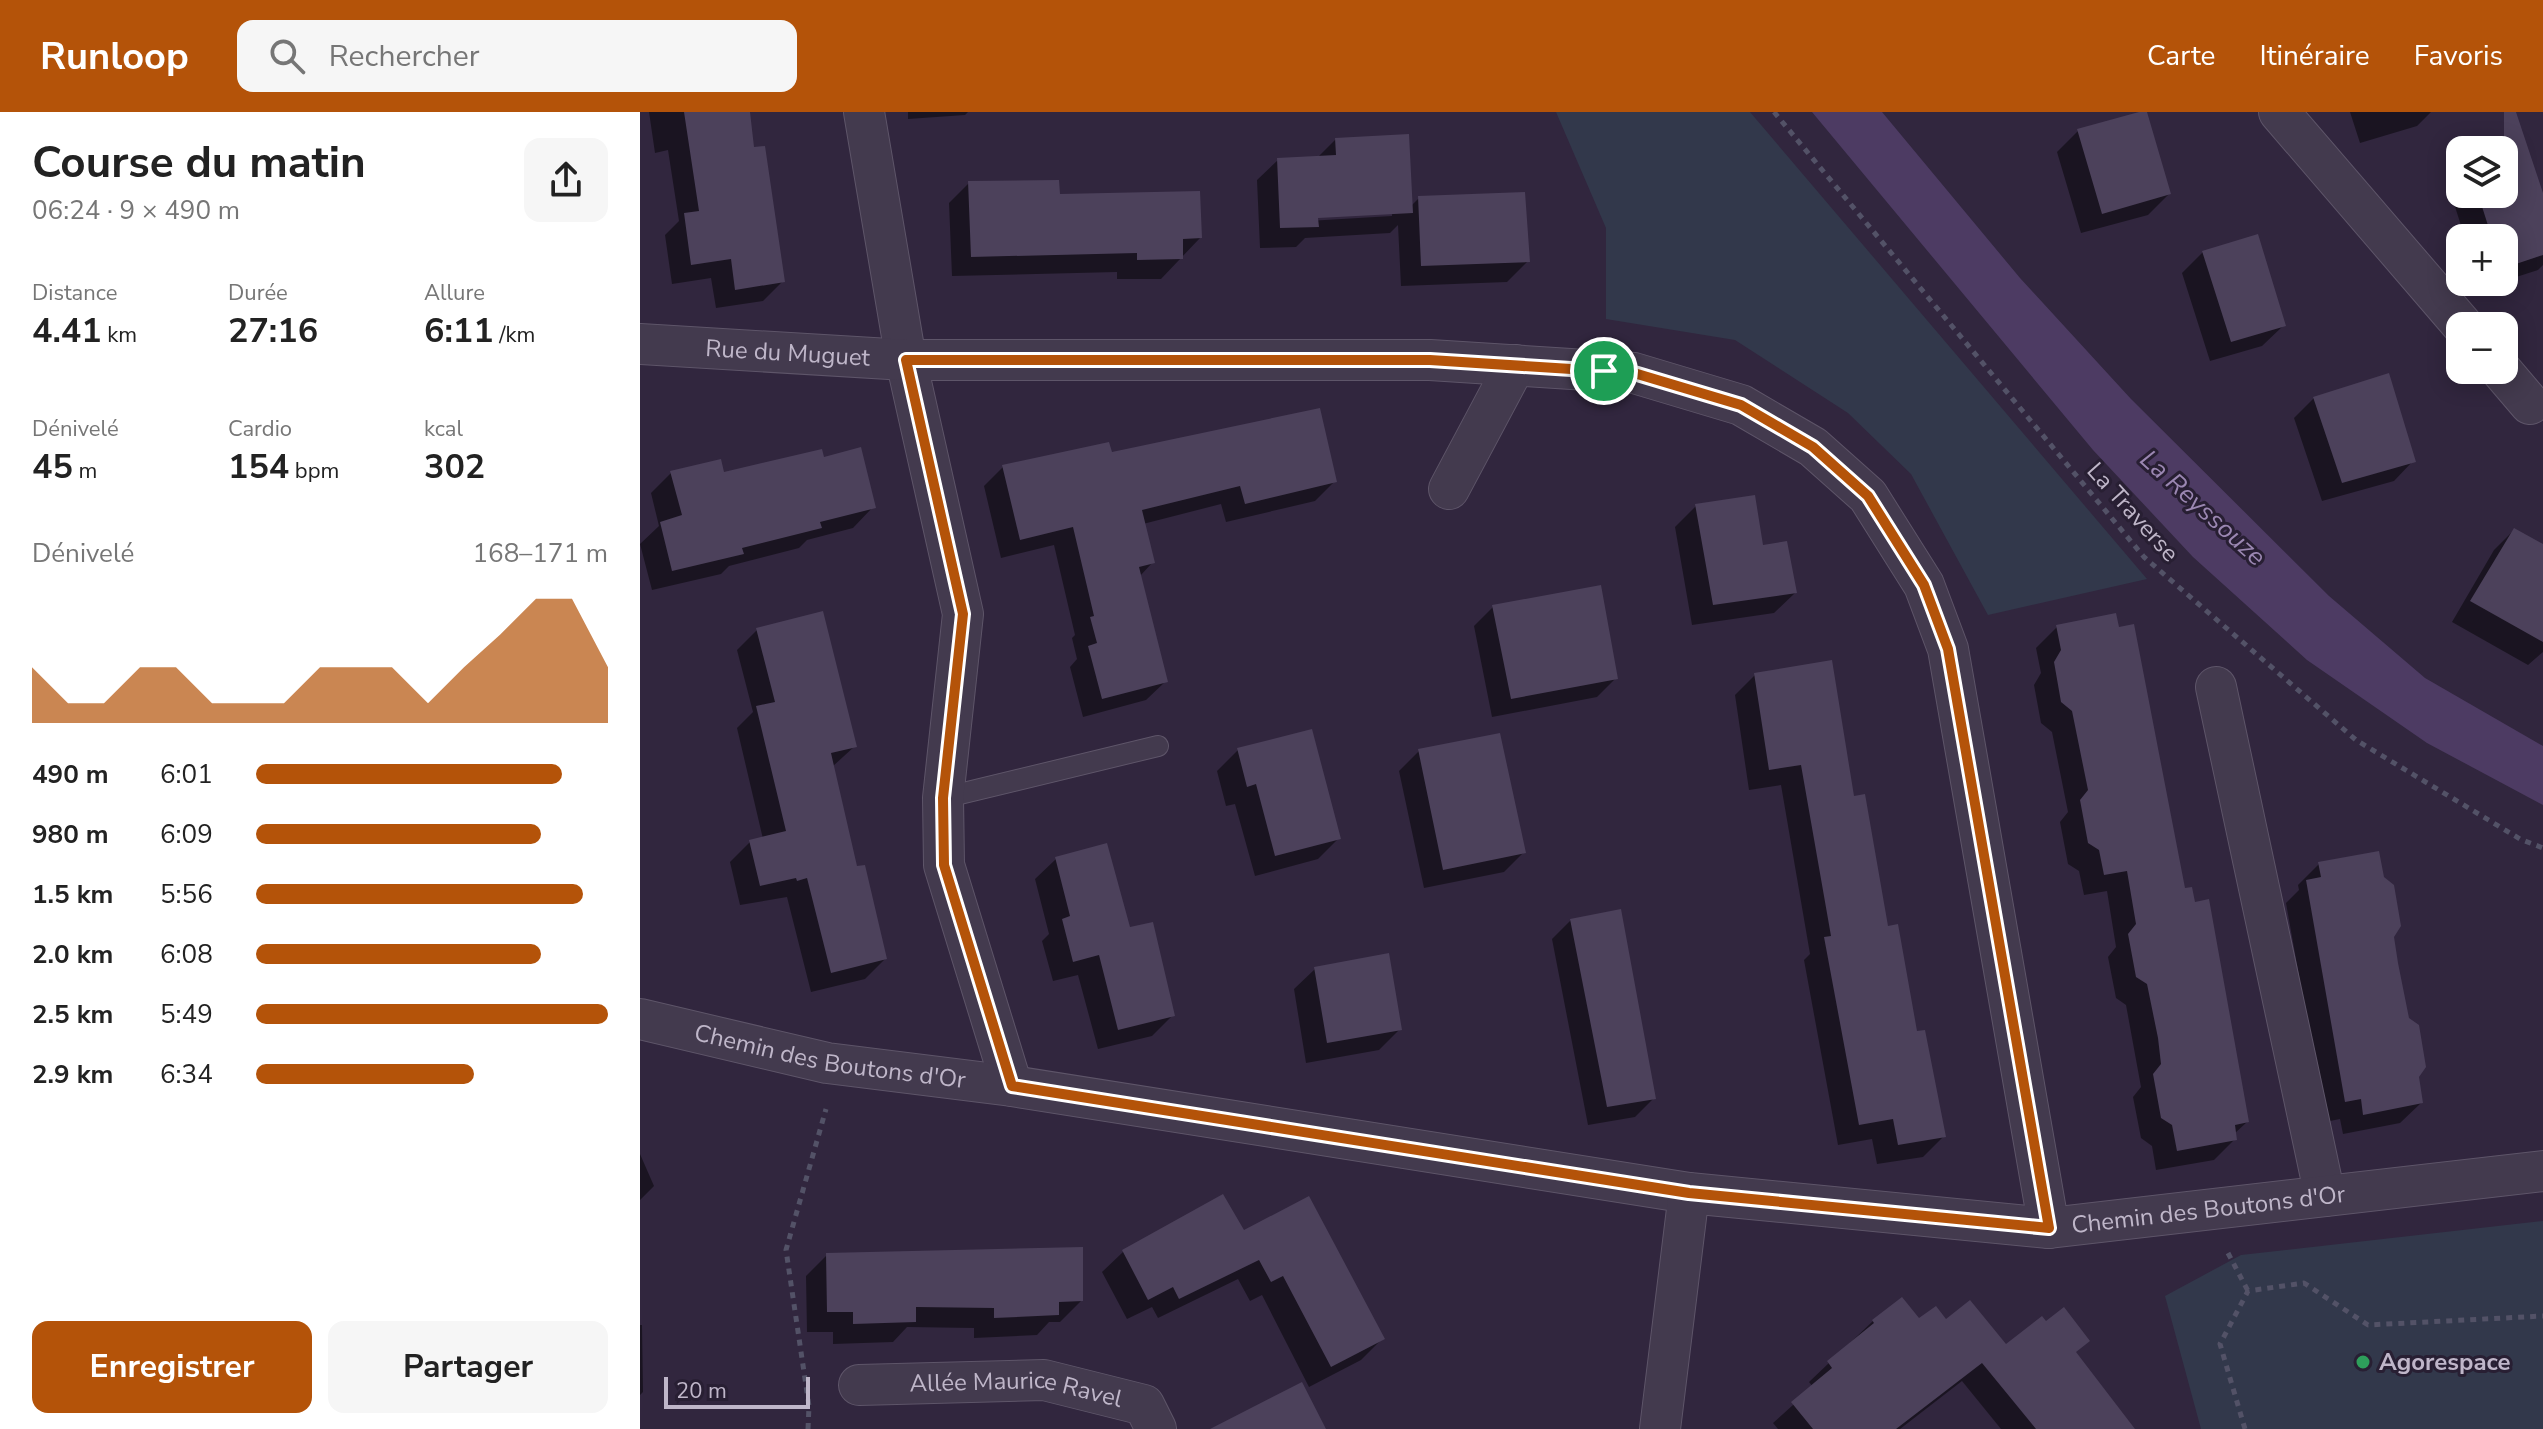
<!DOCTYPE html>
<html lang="fr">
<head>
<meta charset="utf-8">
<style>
  :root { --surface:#fff; --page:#f6f6f6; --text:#222; --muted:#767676; --accent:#b45309 }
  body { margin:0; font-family:"Nunito Sans",sans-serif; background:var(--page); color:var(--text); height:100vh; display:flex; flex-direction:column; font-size:30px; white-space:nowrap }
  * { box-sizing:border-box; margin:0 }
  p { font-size:26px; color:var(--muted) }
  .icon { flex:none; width:44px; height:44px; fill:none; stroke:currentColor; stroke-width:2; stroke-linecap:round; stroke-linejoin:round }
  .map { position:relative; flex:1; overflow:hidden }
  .panel { display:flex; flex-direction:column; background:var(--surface); width:640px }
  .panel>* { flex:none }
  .controls { position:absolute; left:1806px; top:24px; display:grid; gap:16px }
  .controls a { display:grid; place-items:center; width:72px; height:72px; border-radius:16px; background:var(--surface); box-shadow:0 4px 20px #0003; font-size:40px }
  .scale { position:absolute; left:24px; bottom:20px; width:146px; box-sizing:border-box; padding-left:8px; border:4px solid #bfb6c9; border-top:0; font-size:22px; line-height:28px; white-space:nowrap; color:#bfb6c9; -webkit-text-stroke:6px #281f33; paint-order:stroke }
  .pin { position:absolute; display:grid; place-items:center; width:68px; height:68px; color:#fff; margin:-34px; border:4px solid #fff; border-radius:50%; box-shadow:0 2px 8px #0007 }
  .round { display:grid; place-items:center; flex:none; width:84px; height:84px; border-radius:16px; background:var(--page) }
  .head { display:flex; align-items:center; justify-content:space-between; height:136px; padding:0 32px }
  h1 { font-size:44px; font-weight:700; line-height:60px }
  .figures { display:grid; grid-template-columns:repeat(3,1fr); gap:12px; height:136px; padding:8px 32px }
  .figures div { display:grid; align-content:center }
  .figures b { font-size:34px; font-weight:700 }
  .figures small { font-size:22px; font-weight:400 }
  .figures p { font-size:22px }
  .chart { height:224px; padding:16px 32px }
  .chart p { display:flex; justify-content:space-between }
  .chart svg { width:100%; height:144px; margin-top:8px; fill:var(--accent); opacity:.7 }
  .action { display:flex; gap:16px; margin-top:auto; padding:16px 32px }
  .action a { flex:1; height:92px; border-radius:16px; background:var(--accent); color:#fff; font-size:32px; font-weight:700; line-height:92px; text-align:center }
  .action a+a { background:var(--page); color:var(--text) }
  ul { padding:0 32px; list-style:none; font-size:26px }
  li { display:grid; grid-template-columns:128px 96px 1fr; align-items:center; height:60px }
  li i { height:20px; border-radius:10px; background:var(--accent) }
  header { display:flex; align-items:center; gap:48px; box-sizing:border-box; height:112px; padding:0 40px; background:var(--accent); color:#fff }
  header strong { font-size:38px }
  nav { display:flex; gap:44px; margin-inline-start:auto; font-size:28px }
  .search { width:560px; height:72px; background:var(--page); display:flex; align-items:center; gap:20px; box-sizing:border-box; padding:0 28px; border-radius:16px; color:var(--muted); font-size:30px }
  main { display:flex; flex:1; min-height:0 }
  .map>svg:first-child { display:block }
  .green { fill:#32384b }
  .water { fill:#4d3b63 }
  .shadow { fill:#0007; fill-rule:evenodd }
  .building { fill:#4c415b }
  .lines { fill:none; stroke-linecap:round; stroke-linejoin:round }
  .service-casing { stroke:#5e5569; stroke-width:22 }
  .minor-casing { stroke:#5e5569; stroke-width:42 }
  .path { stroke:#535267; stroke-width:5; stroke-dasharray:6 6; stroke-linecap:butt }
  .service { stroke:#433a4e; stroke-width:20 }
  .minor { stroke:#433a4e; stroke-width:40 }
  .route-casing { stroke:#fff; stroke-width:16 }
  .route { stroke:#b45309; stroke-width:10 }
  .leisure-dot { fill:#2e9e5b; stroke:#281f33; stroke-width:3 }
  .labels { text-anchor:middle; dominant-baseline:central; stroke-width:6; stroke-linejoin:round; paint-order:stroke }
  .street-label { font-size:24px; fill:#bfb6c9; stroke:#281f33 }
  .poi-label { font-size:24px; font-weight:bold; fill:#bfb6c9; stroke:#281f33; text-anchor:start }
  .water-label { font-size:26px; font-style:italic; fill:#9b87b2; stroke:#281f33 }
</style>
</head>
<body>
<header>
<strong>Runloop</strong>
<div class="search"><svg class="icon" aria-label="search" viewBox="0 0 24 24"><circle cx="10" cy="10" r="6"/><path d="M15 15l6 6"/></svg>Rechercher</div>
<nav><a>Carte</a><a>Itinéraire</a><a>Favoris</a></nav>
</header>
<main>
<section class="panel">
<div class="head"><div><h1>Course du matin</h1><p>06:24 · 9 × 490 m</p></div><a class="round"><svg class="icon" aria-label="share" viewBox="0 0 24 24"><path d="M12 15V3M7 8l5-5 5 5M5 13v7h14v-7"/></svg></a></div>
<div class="figures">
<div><p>Distance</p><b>4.41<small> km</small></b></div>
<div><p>Durée</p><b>27:16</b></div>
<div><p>Allure</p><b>6:11<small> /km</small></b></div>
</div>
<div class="figures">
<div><p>Dénivelé</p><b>45<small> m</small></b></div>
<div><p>Cardio</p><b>154<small> bpm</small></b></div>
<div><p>kcal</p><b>302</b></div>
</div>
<div class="chart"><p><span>Dénivelé</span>168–171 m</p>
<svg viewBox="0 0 160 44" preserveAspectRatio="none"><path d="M0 44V27L10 38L20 38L30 27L40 27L50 38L60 38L70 38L80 27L90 27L100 27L110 38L120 27L130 17L140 6L150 6L160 27V44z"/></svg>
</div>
<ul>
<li><b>490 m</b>6:01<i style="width:87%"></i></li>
<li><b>980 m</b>6:09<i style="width:81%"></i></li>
<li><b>1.5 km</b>5:56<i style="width:93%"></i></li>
<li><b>2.0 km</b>6:08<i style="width:81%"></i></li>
<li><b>2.5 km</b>5:49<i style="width:100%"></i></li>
<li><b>2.9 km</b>6:34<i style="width:62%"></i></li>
</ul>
<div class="action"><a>Enregistrer</a><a>Partager</a></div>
</section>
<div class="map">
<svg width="1903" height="1317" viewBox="0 0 1903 1317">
  <rect width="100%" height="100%" fill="#31263e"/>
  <path class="green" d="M 916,0 L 1110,0 L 1507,467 L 1348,503 L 1271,362 L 1208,301 L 1095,228 L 966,207 L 966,116 Z
    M 1903,1109 L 1903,1317 L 1561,1317 L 1525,1184 L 1601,1143 Z"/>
  <path class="water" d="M 1172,0 L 1242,0 L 1380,166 L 1491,287 L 1689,484 L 1785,566 L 1903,634 L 1903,693 L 1787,631 L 1667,548 L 1553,445 L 1453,338 Z"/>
  <path class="shadow" d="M 9,0 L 107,0 L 113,38 L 142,170 L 123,189 L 76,196 L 71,166 L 32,172 L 25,123 L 39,109 L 28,38 L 15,41 Z
    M 268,0 L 328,0 L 325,3 L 268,7 Z
    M 1710,0 L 1791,0 L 1777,14 L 1720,31 Z
    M 1438,19 L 1529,82 L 1508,103 L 1441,121 L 1417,40 Z
    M 696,27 L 771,94 L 779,86 L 888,149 L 867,170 L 761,174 L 758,113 L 750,121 L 665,126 L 656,135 L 620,136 L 617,68 L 638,48 L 677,46 ZM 752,100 L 752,104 L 668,109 L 668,105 Z
    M 1864,48 L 1903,87 L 1903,153 L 1898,158 L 1864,169 L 1864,126 L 1825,126 L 1810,79 L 1820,69 L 1820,82 L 1864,82 Z
    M 329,71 L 418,84 L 560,126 L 521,167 L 477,167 L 477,160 L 312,164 L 309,91 Z
    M 1563,140 L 1643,214 L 1622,234 L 1570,249 L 1542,161 Z
    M 1839,170 L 1860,170 L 1841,176 Z
    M 1674,286 L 1773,349 L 1754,369 L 1682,389 L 1654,306 Z
    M 470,343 L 694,370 L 675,389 L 586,410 L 581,392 L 503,412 L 513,450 L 500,464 L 526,569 L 506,588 L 443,605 L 430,555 L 437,547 L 432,526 L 435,523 L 414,433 L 361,446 L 344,374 L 363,355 Z
    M 183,348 L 233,395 L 213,416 L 167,428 L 159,436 L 89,454 L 81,462 L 12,478 L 0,432 L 19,414 L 11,381 L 31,361 L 83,363 Z
    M 1056,394 L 1121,435 L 1155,481 L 1134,501 L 1052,513 L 1035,415 Z
    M 1874,418 L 1903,434 L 1903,540 L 1888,553 L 1812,510 L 1854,438 Z
    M 853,495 L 976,566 L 957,585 L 852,605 L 834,514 Z
    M 1417,515 L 1544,778 L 1607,1010 L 1594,1022 L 1595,1027 L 1574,1048 L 1516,1058 L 1512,1034 L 1501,1026 L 1493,985 L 1501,975 L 1486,893 L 1476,886 L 1468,845 L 1476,835 L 1467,779 L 1444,783 L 1439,759 L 1428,752 L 1420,710 L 1428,700 L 1412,620 L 1401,611 L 1394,573 L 1401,561 L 1396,536 Z
    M 117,518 L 215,634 L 192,655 L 216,756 L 245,847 L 225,867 L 171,880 L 147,785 L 100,793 L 90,750 L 110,730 L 123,727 L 97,616 L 113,600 L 97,538 Z
    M 1115,563 L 1213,686 L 1304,1024 L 1283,1045 L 1237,1052 L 1232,1027 L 1198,1033 L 1164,848 L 1170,842 L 1141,673 L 1109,678 L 1095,583 Z
    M 598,638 L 699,726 L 678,747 L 615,764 L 595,692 L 586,694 L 577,659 Z
    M 779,639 L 884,740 L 864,760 L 784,776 L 759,659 Z
    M 416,747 L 489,818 L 533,903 L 512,924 L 458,937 L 438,863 L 413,869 L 402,829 L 409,822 L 395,767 Z
    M 1679,752 L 1777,965 L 1781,991 L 1760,1011 L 1703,1022 L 1700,1007 L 1685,1010 L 1646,791 L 1659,778 L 1658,773 Z
    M 931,808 L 1014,986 L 995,1005 L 948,1013 L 912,827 Z
    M 675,857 L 760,917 L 739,938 L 666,951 L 654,877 Z
    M 0,1042 L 14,1074 L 0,1088 Z
    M 603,1121 L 742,1227 L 721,1248 L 669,1275 L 622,1183 L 610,1189 L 598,1167 L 518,1206 L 512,1195 L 487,1207 L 462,1160 L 483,1140 Z
    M 187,1143 L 441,1189 L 420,1210 L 409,1210 L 397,1223 L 334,1226 L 334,1216 L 267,1215 L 253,1230 L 193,1232 L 193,1220 L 167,1220 L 166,1164 Z
    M 1233,1209 L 1305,1210 L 1366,1234 L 1434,1242 L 1492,1317 L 1361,1317 L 1322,1269 L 1260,1317 L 1138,1317 L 1133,1311 L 1173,1275 L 1169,1270 Z
    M 0,1213 L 2,1213 L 3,1280 L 0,1283 Z"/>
  <path class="building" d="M 44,0 L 110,0 L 114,35 L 125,34 L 145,170 L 95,178 L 91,147 L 51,153 L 44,101 L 59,99 Z
    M 1499,0 L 1507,0 L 1531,82 L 1462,102 L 1437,17 Z
    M 1864,0 L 1876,0 L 1903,81 L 1903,143 L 1864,156 L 1864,126 L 1852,126 L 1838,82 L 1864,82 Z
    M 769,22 L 773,101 L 678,106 L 679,115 L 640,116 L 637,46 L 696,43 L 695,26 Z
    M 419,68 L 420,82 L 560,79 L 562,126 L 543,127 L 543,147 L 497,148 L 497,141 L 331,145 L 328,69 Z
    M 885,80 L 890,150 L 781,154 L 778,84 Z
    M 1618,122 L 1646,214 L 1591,230 L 1562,139 Z
    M 1749,261 L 1776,350 L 1702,371 L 1673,285 Z
    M 680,296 L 697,370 L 605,392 L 600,374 L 502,398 L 515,451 L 499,455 L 528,570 L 462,587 L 448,534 L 457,531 L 450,505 L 454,504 L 433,415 L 380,428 L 362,353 L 469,330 L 472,340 Z
    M 221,335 L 236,396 L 180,410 L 182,416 L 102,436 L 104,442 L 32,459 L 20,410 L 42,403 L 30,359 L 81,347 L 84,360 L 182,337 L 184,345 Z
    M 1115,383 L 1123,433 L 1147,429 L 1157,481 L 1073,493 L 1055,392 Z
    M 1874,416 L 1903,432 L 1903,530 L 1830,489 Z
    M 961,473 L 978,567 L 871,587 L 852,493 Z
    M 183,499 L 217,635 L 191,641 L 217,754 L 225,753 L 247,847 L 191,861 L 167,766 L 157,769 L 156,766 L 120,774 L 109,728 L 146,719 L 116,594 L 135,590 L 116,516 Z
    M 1476,501 L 1479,515 L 1494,512 L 1545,776 L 1552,775 L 1555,790 L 1569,787 L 1609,1010 L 1595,1013 L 1597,1028 L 1537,1039 L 1532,1013 L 1521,1006 L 1513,962 L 1521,952 L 1518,926 L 1507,872 L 1496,865 L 1488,822 L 1496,812 L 1487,759 L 1464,763 L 1459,738 L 1448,731 L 1440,688 L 1448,678 L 1432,599 L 1421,590 L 1414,550 L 1421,538 L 1416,513 Z
    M 1192,548 L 1214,684 L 1225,682 L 1248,814 L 1258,812 L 1277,919 L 1285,918 L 1306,1025 L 1258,1033 L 1253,1007 L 1219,1013 L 1184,825 L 1191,824 L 1161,653 L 1129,658 L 1114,561 Z
    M 672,617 L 701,727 L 635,744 L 616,672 L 607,675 L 597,636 Z
    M 860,621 L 886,741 L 803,758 L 778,637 Z
    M 467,731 L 490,815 L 513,810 L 535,904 L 478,918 L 459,843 L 433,850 L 422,807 L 430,804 L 415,745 Z
    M 1739,739 L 1744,765 L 1754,773 L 1761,814 L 1754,825 L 1758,851 L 1769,906 L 1779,913 L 1786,955 L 1779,965 L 1783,991 L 1723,1003 L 1721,987 L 1705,990 L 1666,768 L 1681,765 L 1678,750 Z
    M 981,797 L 1016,987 L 967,995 L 930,807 Z
    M 749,841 L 762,918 L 687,931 L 674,855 Z
    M 583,1082 L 604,1118 L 669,1084 L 745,1227 L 691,1255 L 643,1164 L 631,1170 L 619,1148 L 539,1187 L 533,1175 L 508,1188 L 482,1138 Z
    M 443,1135 L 443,1189 L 419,1190 L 419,1203 L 354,1206 L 354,1196 L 276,1195 L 276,1210 L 213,1212 L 213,1200 L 187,1200 L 186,1141 Z
    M 1262,1185 L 1279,1206 L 1296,1194 L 1306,1207 L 1330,1188 L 1366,1232 L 1402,1204 L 1406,1209 L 1424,1195 L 1450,1229 L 1436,1240 L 1495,1317 L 1396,1317 L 1342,1251 L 1256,1317 L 1173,1317 L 1151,1290 L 1192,1256 L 1187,1249 L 1234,1211 L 1232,1208 Z
    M 662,1270 L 686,1317 L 570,1317 Z"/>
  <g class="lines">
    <g class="service-casing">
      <path id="service" d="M 303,686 L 518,634"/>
    </g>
    <g class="minor-casing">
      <g id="minor">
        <path d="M 224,0 L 266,248 L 323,502 L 303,686 L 304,753 L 372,974"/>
        <path d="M 1639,0 L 1823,214"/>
        <path id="s1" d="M 0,232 L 266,248 L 790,248 L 994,261 L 1101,293 L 1173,335 L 1228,384 L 1284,473 L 1308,537 L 1409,1116"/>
        <path d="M 1861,258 L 1890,292"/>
        <path d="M 809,377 L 875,253"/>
        <path d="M 1576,575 L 1685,1084"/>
        <path id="s2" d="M 0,907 L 187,951 L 372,974 L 1049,1081 L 1409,1116 L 1903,1059"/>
        <path id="s3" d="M 219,1273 L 404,1268 L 504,1293 L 516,1317"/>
        <path d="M 1020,1317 L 1049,1081"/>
      </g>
    </g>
    <path class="path" d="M 1134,0 L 1504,445 L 1716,628 L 1880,727 L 1903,736
      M 1588,1141 L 1608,1179
      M 168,1317 L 169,1294 L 146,1138 L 186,997
      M 1605,1317 L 1580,1232 L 1608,1179 L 1664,1171 L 1728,1213 L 1903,1204"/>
    <use href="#service" class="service"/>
    <use href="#minor" class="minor"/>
  </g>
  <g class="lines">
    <g class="route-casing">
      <path id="route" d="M 266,248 L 790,248 L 994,261 L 1101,293 L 1173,335 L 1228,384 L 1284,473 L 1308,537 L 1409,1116 L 1049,1081 L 372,974 L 304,753 L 303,686 L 323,502 Z"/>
    </g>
    <use href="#route" class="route"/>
  </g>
  <circle class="leisure-dot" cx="1723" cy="1250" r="8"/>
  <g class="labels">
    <g class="street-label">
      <text stroke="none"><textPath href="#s1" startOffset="148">Rue du Muguet</textPath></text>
      <text transform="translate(1493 400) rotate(48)">La Traverse</text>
      <text stroke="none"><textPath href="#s2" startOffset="194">Chemin des Boutons d'Or</textPath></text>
      <text stroke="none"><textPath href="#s2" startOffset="1586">Chemin des Boutons d'Or</textPath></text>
      <text stroke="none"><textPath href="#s3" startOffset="158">Allée Maurice Ravel</textPath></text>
    </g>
    <g class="poi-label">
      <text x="1739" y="1250">Agorespace</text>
    </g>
    <g class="water-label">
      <text transform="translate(1563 396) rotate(42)">La Reyssouze</text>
    </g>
  </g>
</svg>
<div class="controls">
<a><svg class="icon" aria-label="layers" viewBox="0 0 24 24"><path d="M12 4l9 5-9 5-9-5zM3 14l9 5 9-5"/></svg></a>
<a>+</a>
<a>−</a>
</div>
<div class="scale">20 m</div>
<div class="pin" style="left:964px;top:259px;background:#1e9e55"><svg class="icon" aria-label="arrive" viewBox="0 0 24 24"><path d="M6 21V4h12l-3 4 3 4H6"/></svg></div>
</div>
</main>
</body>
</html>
